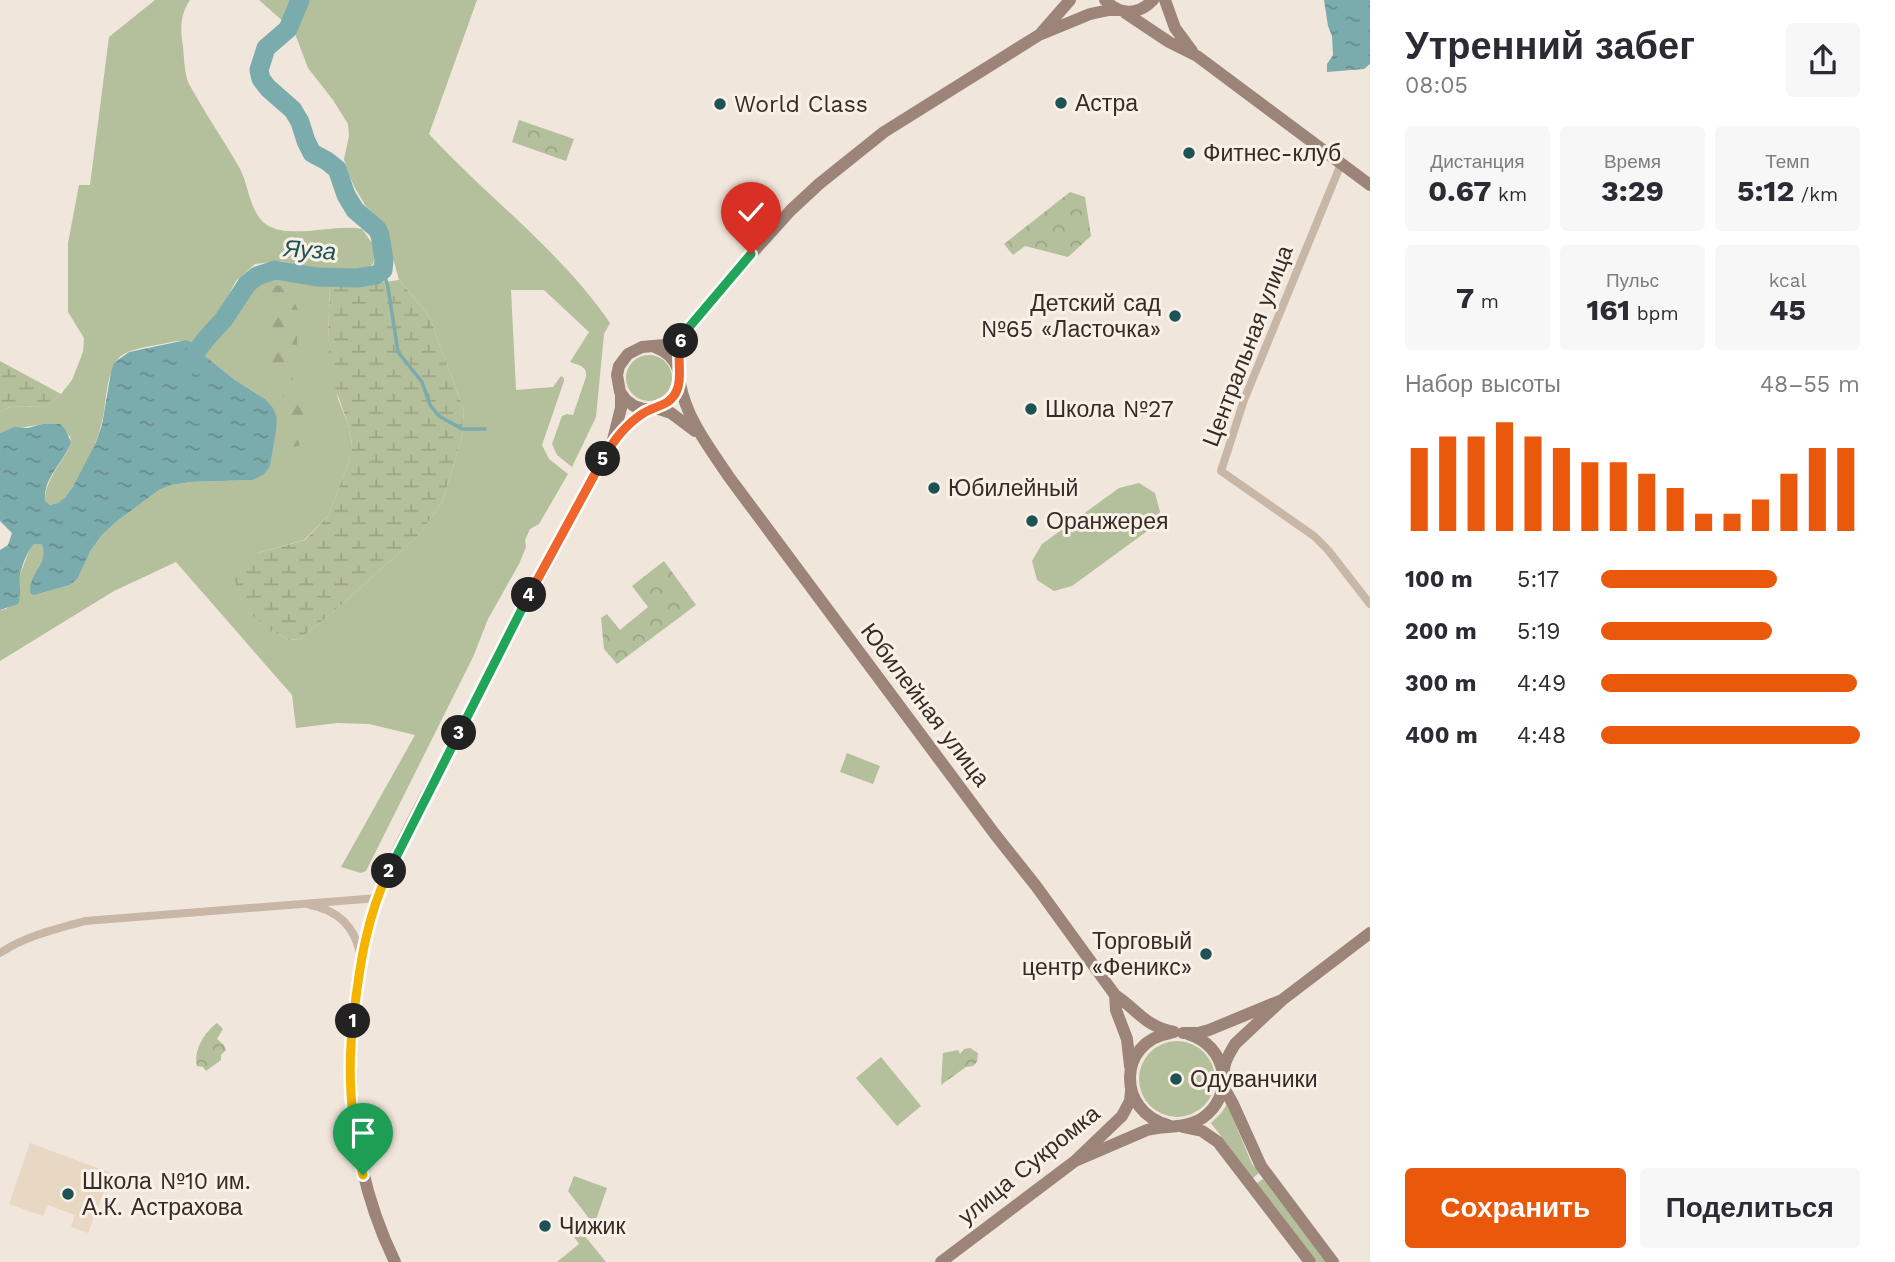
<!DOCTYPE html>
<html lang="ru">
<head>
<meta charset="utf-8">
<style>
  :root { --surface:#fff; --page:#f7f7f7; --text:#2b2b33; --muted:#7c7c81; --accent:#ea580c }
  body { margin:0; font-family:"Work Sans",sans-serif; background:var(--page); color:var(--text); height:100vh; display:flex; flex-direction:column; font-size:26px; white-space:nowrap }
  * { box-sizing:border-box; margin:0 }
  p { font-size:23px; color:var(--muted) }
  .icon { flex:none; width:38px; height:38px; fill:none; stroke:currentColor; stroke-width:2; stroke-linecap:round; stroke-linejoin:round }
  .map { position:relative; flex:1; overflow:hidden }
  .sheet { display:flex; flex-direction:column; background:var(--surface); width:525px }
  .sheet>* { flex:none }
  .pin { position:absolute; display:grid; place-items:center; width:60px; height:60px; color:#fff; margin:-72px -30px; border-radius:50% 50% 50% 0; rotate:-45deg; box-shadow:0 0 7px #0007 }
  .pin .icon { rotate:45deg }
  .km { position:absolute; width:35px; height:35px; margin:-18px; border-radius:50%; background:#222; color:#fff; font-size:19px; line-height:35px; text-align:center }
  .round { display:grid; place-items:center; flex:none; width:74px; height:74px; border-radius:7px; background:var(--page) }
  .summary { display:flex; align-items:center; justify-content:space-between; height:119px; padding:0 35px }
  h1 { font-size:38px; font-weight:700; line-height:52px }
  .stats { display:grid; grid-template-columns:repeat(3,1fr); gap:10px; height:119px; padding:7px 35px }
  .stats div { display:grid; align-content:center; border-radius:7px; background:var(--page); text-align:center }
  .stats b { font-size:30px; font-weight:700 }
  .stats small { font-size:19px; font-weight:400 }
  .stats p { font-size:19px }
  .chart { height:196px; padding:14px 35px }
  .chart p { display:flex; justify-content:space-between }
  .chart svg { width:100%; height:126px; margin-top:7px; stroke:var(--accent); stroke-width:6 }
  .button { display:flex; gap:14px; margin-top:auto; padding:14px 35px }
  .button a { flex:1; height:80px; border-radius:7px; background:var(--accent); color:#fff; font-size:28px; font-weight:700; line-height:80px; text-align:center }
  .button a+a { background:var(--page); color:var(--text) }
  ul { padding:0 35px; list-style:none; font-size:23px }
  li { display:grid; grid-template-columns:112px 84px 1fr; align-items:center; height:52px }
  li i { height:18px; border-radius:9px; background:var(--accent) }
  main { display:flex; flex:1; min-height:0 }
  .map>svg:first-child { display:block }
  .grass { fill:#b4bf9b }
  .forest { fill:url(#forest-firs) }
  .wetland { fill:url(#wetland-marsh) }
  .park { fill:url(#park-crowns) }
  .plaza { fill:#e8d7c2 }
  .water { fill:url(#water-ripples) }
  .lines { fill:none; stroke-linecap:round; stroke-linejoin:round }
  .stream { stroke:#7bacad; stroke-width:3.5 }
  .river { stroke:#7bacad; stroke-width:19 }
  .street { stroke:#c8b6a7; stroke-width:8 }
  .secondary { stroke:#9c8578; stroke-width:12 }
  .split-1-casing { stroke:#fff; stroke-width:14 }
  .split-2-casing { stroke:#fff; stroke-width:14 }
  .split-3-casing { stroke:#fff; stroke-width:14 }
  .split-4-casing { stroke:#fff; stroke-width:14 }
  .split-5-casing { stroke:#fff; stroke-width:14 }
  .split-6-casing { stroke:#fff; stroke-width:14 }
  .split-7-casing { stroke:#fff; stroke-width:14 }
  .split-1 { stroke:#f5b400; stroke-width:9 }
  .split-2 { stroke:#f5b400; stroke-width:9 }
  .split-3 { stroke:#22a559; stroke-width:9 }
  .split-4 { stroke:#22a559; stroke-width:9 }
  .split-5 { stroke:#f0652b; stroke-width:9 }
  .split-6 { stroke:#f0652b; stroke-width:9 }
  .split-7 { stroke:#22a559; stroke-width:9 }
  .poi-dot { fill:#1e5355; stroke:#f9f0e7; stroke-width:2.5 }
  .labels { text-anchor:middle; dominant-baseline:central; stroke-width:6; stroke-linejoin:round; paint-order:stroke }
  .poi-label { font-size:23px; fill:#352b27; stroke:#f9f0e7; text-anchor:start }
  .street-label { font-size:23px; fill:#352b27; stroke:#f9f0e7 }
  .water-label { font-size:24px; font-style:italic; fill:#1e5355; stroke:#f9f0e7 }
</style>
</head>
<body>
<main>
<div class="map">
<svg width="1370" height="1262" viewBox="0 0 1370 1262">
  <defs>
    <pattern id="forest-firs" width="22" height="20" patternUnits="userSpaceOnUse" patternTransform="scale(1.75)"><rect width="22" height="20" fill="#b4bf9b"/><path d="M5 1l3.5 6h-7zM16 11l3.5 6h-7z" fill="#9ba486"/></pattern>
    <pattern id="wetland-marsh" width="20" height="14" patternUnits="userSpaceOnUse" patternTransform="scale(1.75)"><rect width="20" height="14" fill="#b4bf9b"/><path d="M1 5h8M5 5V1M11 12h8M15 12V8" fill="none" stroke="#9ba486"/></pattern>
    <pattern id="park-crowns" width="20" height="18" patternUnits="userSpaceOnUse" patternTransform="scale(1.75)"><rect width="20" height="18" fill="#b4bf9b"/><path d="M2 6a3 3 0 1 1 6 0M12 15a3 3 0 1 1 6 0" fill="none" stroke="#9ba486"/></pattern>
    <pattern id="water-ripples" width="26" height="14" patternUnits="userSpaceOnUse" patternTransform="scale(1.75)"><rect width="26" height="14" fill="#7bacad"/><path d="M2 4q2-2 4 0t4 0M15 11q2-2 4 0t4 0" fill="none" stroke="#668c8d"/></pattern>
  </defs>
  <rect width="100%" height="100%" fill="#f1e6db"/>
  <path class="grass" d="M 155,0 L 190,0 C 180,15 180,29 183,46 C 184,57 184,68 187,79 C 189,85 194,92 197,98 C 210,121 226,144 239,167 C 249,184 249,213 267,225 C 291,240 336,223 362,229 L 372,243 L 375,256 L 373,264 L 369,268 L 353,271 L 327,271 L 281,261 L 255,264 L 236,281 L 217,316 L 193,343 C 182,338 169,343 157,345 C 146,347 130,349 121,356 C 105,371 107,402 102,422 C 98,441 78,485 65,499 C 60,503 55,504 50,505 L 45,501 C 44,474 75,453 70,436 L 42,424 C 27,428 15,426 0,433 L 0,412 L 10,407 L 46,406 L 61,394 L 72,380 L 83,352 L 84,338 L 68,312 L 68,243 L 79,185 L 90,185 L 109,37 Z
    M 259,0 L 477,0 L 429,134 C 488,198 561,251 610,323 L 604,334 L 596,417 L 572,467 L 557,455 L 552,444 L 562,416 L 567,414 L 573,415 L 586,377 C 588,366 578,365 570,362 L 589,332 L 544,290 L 511,290 L 516,390 L 553,387 L 561,376 L 564,378 L 564,381 L 542,445 L 549,459 L 568,474 L 539,524 L 530,529 L 525,540 L 526,547 L 519,564 L 488,619 L 473,657 L 366,871 L 361,873 L 341,867 L 415,735 L 369,724 L 337,723 L 296,728 L 292,695 L 176,562 L 114,591 L 0,661 L 0,610 L 6,609 L 20,598 L 20,575 L 30,548 L 34,544 L 41,544 L 45,553 L 40,567 L 31,582 L 35,595 L 70,585 L 78,578 L 91,550 L 102,535 L 116,522 L 159,490 L 171,485 L 191,482 L 253,480 L 270,466 L 277,418 L 265,399 L 235,380 L 205,356 C 217,339 250,283 268,279 C 280,277 316,283 330,285 L 328,337 L 338,399 L 348,424 L 352,445 L 348,464 L 328,516 L 304,540 L 257,553 L 272,631 L 289,640 L 300,639 L 339,607 L 420,534 L 442,502 L 462,438 L 464,410 L 429,316 L 399,280 L 387,236 L 379,220 L 365,205 L 355,188 L 347,171 L 344,159 L 349,136 L 348,124 L 333,100 L 308,68 L 294,31 Z
    M626 378a23 23 0 1 1 46 0a23 23 0 1 1-46 0Z
    M 1139,483 L 1155,493 L 1160,512 L 1150,529 L 1072,586 L 1054,591 L 1037,580 L 1032,561 L 1042,544 L 1119,488 Z
    M 847,753 L 880,766 L 873,784 L 840,772 Z
    M1139 1079a38 38 0 1 1 76 0a38 38 0 1 1-76 0Z
    M 881,1057 L 921,1106 L 897,1126 L 856,1078 Z
    M 1227,1104 L 1252,1164 L 1259,1173 L 1253,1178 L 1211,1123 L 1222,1112 Z
    M 574,1176 L 607,1188 L 594,1225 L 568,1191 Z
    M 1263,1179 L 1326,1262 L 1317,1262 L 1257,1183 Z
    M 579,1229 L 606,1262 L 557,1262 L 579,1244 L 572,1234 Z"/>
  <path class="forest" d="M 273,285 L 288,287 L 301,317 L 297,333 L 297,348 L 291,370 L 298,405 L 304,413 L 299,446 L 283,448 L 286,412 L 281,385 L 268,354 L 266,308 Z"/>
  <path class="wetland" d="M 399,280 L 429,316 L 464,410 L 462,438 L 442,502 L 420,534 L 339,607 L 300,639 L 289,640 L 272,631 L 247,611 L 237,591 L 234,573 L 245,560 L 257,553 L 305,540 L 328,516 L 348,464 L 352,444 L 348,424 L 330,373 L 328,337 L 330,285 L 376,283 Z
    M 0,361 L 61,394 L 46,406 L 10,407 L 0,412 Z"/>
  <path class="park" d="M 519,120 L 574,139 L 566,161 L 512,142 Z
    M 1070,192 L 1085,197 L 1091,236 L 1068,257 L 1025,246 L 1013,255 L 1004,244 Z
    M 664,561 L 696,605 L 617,664 L 604,649 L 601,618 L 607,614 L 620,630 L 648,607 L 632,586 Z
    M 217,1023 L 223,1029 L 217,1039 L 224,1045 L 226,1050 L 221,1055 L 221,1060 L 206,1071 L 203,1067 L 197,1066 C 193,1050 205,1032 217,1023 Z
    M 970,1048 L 978,1053 L 977,1062 L 973,1066 L 966,1067 L 941,1085 L 943,1053 L 958,1050 L 960,1054 L 964,1049 Z"/>
  <path class="plaza" d="M 30,1143 L 111,1173 L 88,1233 L 71,1227 L 75,1215 L 48,1205 L 43,1216 L 9,1204 Z"/>
  <path class="water" d="M 1324,0 L 1370,0 L 1370,64 L 1364,69 L 1327,72 L 1327,64 L 1333,55 L 1332,36 L 1328,26 Z
    M 186,340 L 193,343 L 205,356 L 235,380 L 265,399 L 273,408 L 277,418 L 276,431 L 270,466 L 264,474 L 253,480 L 191,482 L 171,485 L 159,490 L 116,522 L 102,535 L 91,550 L 78,578 L 70,585 L 35,595 L 31,594 C 25,575 52,563 41,544 L 34,544 C 27,551 22,566 20,575 C 19,585 22,594 18,604 L 0,610 L 0,550 L 8,545 L 12,533 L 0,521 L 0,433 L 14,427 L 28,428 L 42,424 L 60,424 L 65,429 L 71,442 C 64,463 43,477 45,501 L 50,505 L 58,503 L 65,498 L 73,487 L 96,442 L 102,425 L 111,372 L 114,363 L 129,352 Z"/>
  <g class="lines">
    <path class="stream" d="M 383,270 L 388,287 L 398,352 L 422,382 L 430,405 L 439,416 L 462,429 L 485,429"/>
    <path class="river" d="M 184,369 L 205,340 L 224,319 L 247,284 L 257,276 L 275,270 L 317,277 L 357,278 L 376,275 L 383,270 L 384,260 L 380,235 L 377,229 L 355,210 L 346,195 L 337,169 L 327,161 L 312,153 L 306,141 L 300,122 L 293,110 L 268,88 L 261,79 L 259,70 L 266,48 L 288,29 L 300,0"/>
    <path class="street" d="M 1341,164 L 1244,400 L 1221,471 L 1314,536 L 1328,550 L 1370,604
      M 310,905 C 337,910 354,925 360,953
      M 0,953 C 26,936 55,929 85,921 L 378,898"/>
    <path class="secondary" d="M 1105,0 C 1120,16 1139,15 1153,0
      M 1165,0 L 1175,28 L 1192,51
      M 1124,12 L 1169,42 L 1197,56 L 1370,185
      M 1042,32 L 1070,0
      M 680,383 C 686,418 709,447 729,477 L 994,833 L 1036,886 L 1115,995 C 1138,1010 1144,1026 1174,1032
      M 695,431 L 671,413 L 659,409 L 643,409 L 634,406 L 626,400 L 620,392 L 617,375 L 619,366 L 628,354 L 642,347 L 664,345 L 682,335 L 735,272 L 791,210 L 819,184 L 884,132 L 1039,35 L 1090,14 L 1109,10 L 1118,10
      M 613,440 L 621,408 L 621,393
      M 1115,995 L 1116,1010 L 1127,1039 L 1130,1066
      M 1183,1033 L 1198,1033 L 1209,1030 L 1282,1000 L 1370,933
      M 1188,1034 C 1207,1040 1219,1053 1223,1073
      M 1223,1086 L 1233,1104 L 1261,1166 L 1333,1262
      M 1168,1125 C 1117,1112 1117,1042 1170,1033
      M 1183,1127 L 1202,1131 L 1218,1142 L 1310,1262
      M 1075,1161 L 1147,1130 C 1162,1126 1178,1128 1192,1123 C 1208,1118 1220,1103 1223,1086 C 1224,1079 1223,1071 1225,1064 C 1227,1057 1231,1051 1235,1044 L 1282,1000
      M 395,1262 C 352,1173 343,1080 357,984 C 363,949 370,914 384,881 C 407,828 436,777 463,726 C 510,631 560,538 611,445 C 619,432 633,418 647,411 C 656,407 664,407 671,399 C 689,380 677,355 655,347
      M 941,1262 L 1075,1161 L 1122,1116 L 1130,1101 L 1131,1091"/>
  </g>
  <g class="lines">
    <g class="split-1-casing">
      <path id="split-1" d="M 353,1021 C 347,1072 351,1124 363,1175"/>
    </g>
    <g class="split-2-casing">
      <path id="split-2" d="M 353,1021 C 359,970 366,917 389,871"/>
    </g>
    <g class="split-3-casing">
      <path id="split-3" d="M 389,871 L 459,733"/>
    </g>
    <g class="split-4-casing">
      <path id="split-4" d="M 459,733 L 529,595"/>
    </g>
    <g class="split-5-casing">
      <path id="split-5" d="M 529,595 L 603,459"/>
    </g>
    <g class="split-6-casing">
      <path id="split-6" d="M 603,459 C 613,441 624,426 642,414 C 655,405 670,407 677,390 C 683,376 676,359 681,341"/>
    </g>
    <g class="split-7-casing">
      <path id="split-7" d="M 681,341 L 685,332 L 751,254"/>
    </g>
    <use href="#split-1" class="split-1"/>
    <use href="#split-2" class="split-2"/>
    <use href="#split-3" class="split-3"/>
    <use href="#split-4" class="split-4"/>
    <use href="#split-5" class="split-5"/>
    <use href="#split-6" class="split-6"/>
    <use href="#split-7" class="split-7"/>
  </g>
  <g class="poi-dot">
    <circle cx="1061" cy="103" r="7"/>
    <circle cx="720" cy="104" r="7"/>
    <circle cx="1189" cy="153" r="7"/>
    <circle cx="1175" cy="316" r="7"/>
    <circle cx="1031" cy="409" r="7"/>
    <circle cx="934" cy="488" r="7"/>
    <circle cx="1032" cy="521" r="7"/>
    <circle cx="1206" cy="954" r="7"/>
    <circle cx="1176" cy="1079" r="7"/>
    <circle cx="68" cy="1194" r="7"/>
    <circle cx="545" cy="1226" r="7"/>
  </g>
  <g class="labels">
    <g class="poi-label">
      <text x="1075" y="103">Астра</text>
      <text x="734" y="104">World Class</text>
      <text x="1203" y="153">Фитнес-клуб</text>
      <text x="1161" y="303" text-anchor="end">Детский сад<tspan x="1161" dy="26">№65 «Ласточка»</tspan></text>
      <text x="1045" y="409">Школа №27</text>
      <text x="948" y="488">Юбилейный</text>
      <text x="1046" y="521">Оранжерея</text>
      <text x="1192" y="941" text-anchor="end">Торговый<tspan x="1192" dy="26">центр «Феникс»</tspan></text>
      <text x="1190" y="1079">Одуванчики</text>
      <text x="82" y="1181">Школа №10 им.<tspan x="82" dy="26">А.К. Астрахова</tspan></text>
      <text x="559" y="1226">Чижик</text>
    </g>
    <g class="street-label">
      <text transform="translate(1248 346) rotate(-69)">Центральная улица</text>
      <text transform="translate(925 705) rotate(53)">Юбилейная улица</text>
      <text transform="translate(1029 1165) rotate(-39)">улица Сукромка</text>
    </g>
    <g class="water-label">
      <text transform="translate(310 250) rotate(4)">Яуза</text>
    </g>
  </g>
</svg>
<div class="pin" style="left:363px;top:1175px;background:#1e9e55"><svg class="icon" aria-label="arrive" viewBox="0 0 24 24"><path d="M6 21V4h12l-3 4 3 4H6"/></svg></div>
<div class="pin" style="left:751px;top:254px;background:#d93025"><svg class="icon" aria-label="check" viewBox="0 0 24 24"><path d="M5 12l5 5 9-10"/></svg></div>
<b class="km" style="left:353px;top:1021px">1</b>
<b class="km" style="left:389px;top:871px">2</b>
<b class="km" style="left:459px;top:733px">3</b>
<b class="km" style="left:529px;top:595px">4</b>
<b class="km" style="left:603px;top:459px">5</b>
<b class="km" style="left:681px;top:341px">6</b>
</div>
<section class="sheet">
<div class="summary"><div><h1>Утренний забег</h1><p>08:05</p></div><a class="round"><svg class="icon" aria-label="share" viewBox="0 0 24 24"><path d="M12 15V3M7 8l5-5 5 5M5 13v7h14v-7"/></svg></a></div>
<div class="stats">
<div><p>Дистанция</p><b>0.67<small> km</small></b></div>
<div><p>Время</p><b>3:29</b></div>
<div><p>Темп</p><b>5:12<small> /km</small></b></div>
</div>
<div class="stats">
<div><b>7<small> m</small></b></div>
<div><p>Пульс</p><b>161<small> bpm</small></b></div>
<div><p>kcal</p><b>45</b></div>
</div>
<div class="chart"><p><span>Набор высоты</span>48–55 m</p>
<svg viewBox="0 0 160 44" preserveAspectRatio="none"><path d="M5 44V15M15 44V11M25 44V11M35 44V6M45 44V11M55 44V15M65 44V20M75 44V20M85 44V24M95 44V29M105 44V38M115 44V38M125 44V33M135 44V24M145 44V15M155 44V15"/></svg>
</div>
<ul>
<li><b>100 m</b>5:17<i style="width:68%"></i></li>
<li><b>200 m</b>5:19<i style="width:66%"></i></li>
<li><b>300 m</b>4:49<i style="width:99%"></i></li>
<li><b>400 m</b>4:48<i style="width:100%"></i></li>
</ul>
<div class="button"><a>Сохранить</a><a>Поделиться</a></div>
</section>
</main>
</body>
</html>
